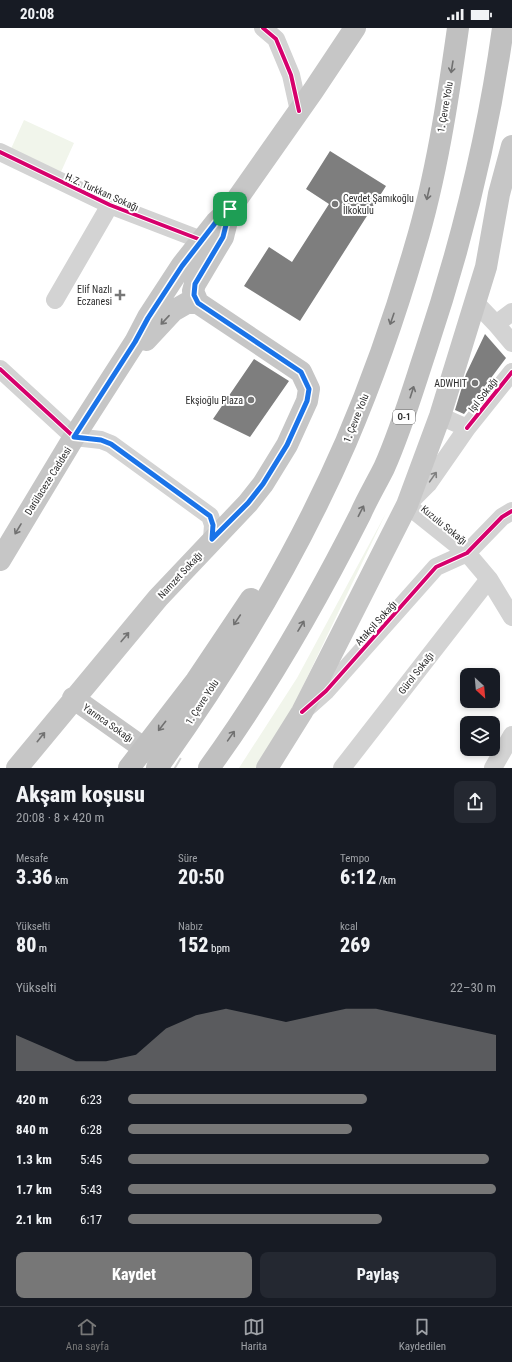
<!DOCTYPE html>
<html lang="tr">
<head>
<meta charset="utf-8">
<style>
  :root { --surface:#171b24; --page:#242831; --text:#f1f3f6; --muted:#9ea1a6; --line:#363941; --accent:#777 }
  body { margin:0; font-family:"Roboto Condensed",sans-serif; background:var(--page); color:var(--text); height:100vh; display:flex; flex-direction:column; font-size:15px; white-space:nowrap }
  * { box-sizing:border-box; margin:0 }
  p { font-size:13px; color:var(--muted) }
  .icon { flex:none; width:22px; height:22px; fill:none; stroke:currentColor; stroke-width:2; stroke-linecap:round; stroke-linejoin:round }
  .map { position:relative; height:740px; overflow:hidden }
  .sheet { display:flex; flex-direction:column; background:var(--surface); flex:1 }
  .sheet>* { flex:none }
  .needle { width:26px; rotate:154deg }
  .tools { position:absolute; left:460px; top:640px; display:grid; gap:8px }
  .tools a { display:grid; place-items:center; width:40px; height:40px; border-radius:8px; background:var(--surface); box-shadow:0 2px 6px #0003; font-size:20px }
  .pin { position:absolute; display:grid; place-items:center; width:34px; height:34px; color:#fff; margin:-17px; border-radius:8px; box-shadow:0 2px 6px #0006 }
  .round { display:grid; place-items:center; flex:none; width:42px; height:42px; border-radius:8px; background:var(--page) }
  .summary { display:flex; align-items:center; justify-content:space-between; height:68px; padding:0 16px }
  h1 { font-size:22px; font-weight:800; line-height:30px }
  .stats { display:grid; grid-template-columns:repeat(3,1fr); gap:6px; height:68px; padding:4px 16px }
  .stats div { display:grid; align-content:center }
  .stats b { font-size:20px; font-weight:800 }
  .stats small { font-size:11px; font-weight:400 }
  .stats p { font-size:11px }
  .chart { height:112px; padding:8px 16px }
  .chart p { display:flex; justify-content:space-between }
  .chart svg { width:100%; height:72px; margin-top:4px; fill:var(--accent); opacity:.7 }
  .action { display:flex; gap:8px; margin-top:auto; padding:8px 16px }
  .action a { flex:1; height:46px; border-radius:8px; background:var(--accent); color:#fff; font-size:16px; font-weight:800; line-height:46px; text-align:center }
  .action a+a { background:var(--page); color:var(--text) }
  ul { padding:0 16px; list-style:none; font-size:13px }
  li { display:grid; grid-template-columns:64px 48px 1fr; align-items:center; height:30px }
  li i { height:10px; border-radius:5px; background:var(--accent) }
  .status { display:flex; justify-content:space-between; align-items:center; height:28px; padding:0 20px; background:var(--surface); direction:ltr }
  .status svg { height:11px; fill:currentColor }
  .menu { display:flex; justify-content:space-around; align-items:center; height:56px; border-top:1px solid var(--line); background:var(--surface); font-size:11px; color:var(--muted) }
  .menu a { display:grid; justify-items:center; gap:2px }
  .menu .current { color:var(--accent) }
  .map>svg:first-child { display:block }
  .green { fill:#f1f5eb }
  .building { fill:#7e7e7e }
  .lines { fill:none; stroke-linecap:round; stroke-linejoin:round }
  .major-tunnel { stroke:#d5d5d5; stroke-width:22; stroke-dasharray:22 11; stroke-linecap:butt }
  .minor { stroke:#d3d3d3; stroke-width:18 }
  .major { stroke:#c6c6c6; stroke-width:22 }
  .highway { stroke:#c0c0c0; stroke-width:22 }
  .cycleway-casing { stroke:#fff; stroke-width:6 }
  .cycleway { stroke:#d6006c; stroke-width:4 }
  .oneway { stroke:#707070 }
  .oneway2 { stroke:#727272 }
  .oneway3 { stroke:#808080 }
  .route-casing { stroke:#fff; stroke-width:8 }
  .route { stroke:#1a73e8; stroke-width:5 }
  .poi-dot { fill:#777; stroke:#fff; stroke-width:1.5 }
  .labels { text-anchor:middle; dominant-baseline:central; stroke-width:4; stroke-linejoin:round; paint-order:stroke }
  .shield { fill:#fff; stroke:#6d6d6d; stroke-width:1 }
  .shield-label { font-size:9px; font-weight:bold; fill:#2e2e2e }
  .street-label { font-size:10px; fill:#2e2e2e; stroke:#fff }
  .poi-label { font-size:10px; fill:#2e2e2e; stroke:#fff; text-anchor:end }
</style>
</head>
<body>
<div class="status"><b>20:08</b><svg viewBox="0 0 49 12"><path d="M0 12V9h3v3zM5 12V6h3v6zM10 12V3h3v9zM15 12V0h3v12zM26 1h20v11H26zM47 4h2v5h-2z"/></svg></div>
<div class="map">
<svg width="512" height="740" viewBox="0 0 512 740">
  <rect width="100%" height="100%" fill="#fff"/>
  <path class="green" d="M 24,92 L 74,115 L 60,146 L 10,123 Z
    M 386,485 L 277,712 L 256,740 L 239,740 L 297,650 Z"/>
  <path class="building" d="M 330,123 L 386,158 L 300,293 L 244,258 L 269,219 L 292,234 L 329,176 L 306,161 Z
    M 485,306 L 506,330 L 464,386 L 455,382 L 466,346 Z
    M 254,331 L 289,353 L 250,409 L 213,391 Z"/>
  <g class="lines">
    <path class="major-tunnel" d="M 146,722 L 176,740"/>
    <path class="minor" d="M 263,0 L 276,11 L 291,47 L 299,83
      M 0,124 L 110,177 L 201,212
      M 55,272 L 110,177
      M 474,273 L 496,296 L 512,315
      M 496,296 L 512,284
      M 0,341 L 74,409 L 101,412 L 111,416 L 210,488 L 213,497 L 212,511
      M 440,388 L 467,400 L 428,456 L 407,477 L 467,525 L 489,551 L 512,589
      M 467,400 L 512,344
      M 307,680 L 326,663 L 436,539 L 467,525 L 502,489 L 512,483
      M 342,740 L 489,551
      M 493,740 L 512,707"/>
    <path class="major" d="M 146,312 L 173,283 L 187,275 L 198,275
      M 0,532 L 74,409 L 135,314 L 148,289 L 182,237 L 216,194 L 230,181 L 313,63 L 355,0
      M 73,670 L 142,719
      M 17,740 L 158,570 L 248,475 L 263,456 L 287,417 L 307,373 L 309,361 L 301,344 L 198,275 L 193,263 L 195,256 L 223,209 L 230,181
      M 267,740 L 302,684 L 407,477 L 440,388 L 486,239 L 499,166 L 512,118"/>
    <path class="highway" d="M 129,740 L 196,653 L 251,571
      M 157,740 C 230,638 296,529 346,414 C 373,351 396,285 415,219 C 436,150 448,71 458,0
      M 209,740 C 267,660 316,574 360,487 C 367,471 376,456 384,440 C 401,402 413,361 426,322 C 461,217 488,109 503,0"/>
    <g class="cycleway-casing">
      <path id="cycleway" d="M 263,0 L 276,11 L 291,47 L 299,83
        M 0,124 L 110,177 L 201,212
        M 0,341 L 74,409 L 101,412 L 111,416 L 210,488 L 213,497 L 212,511
        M 467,400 L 512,344
        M 302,684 L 326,663 L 436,539 L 467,525 L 502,489 L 512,483"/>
    </g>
    <use href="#cycleway" class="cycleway"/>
  </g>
  <defs><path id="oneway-shaft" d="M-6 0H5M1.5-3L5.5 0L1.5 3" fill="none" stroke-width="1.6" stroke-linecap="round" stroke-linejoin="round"/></defs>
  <g class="oneway">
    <use href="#oneway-shaft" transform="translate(452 39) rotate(99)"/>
    <use href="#oneway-shaft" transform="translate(428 166) rotate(103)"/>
    <use href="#oneway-shaft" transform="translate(392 291) rotate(109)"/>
    <use href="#oneway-shaft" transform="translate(412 364) rotate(-72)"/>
    <use href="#oneway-shaft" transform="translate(361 483) rotate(-63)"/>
    <use href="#oneway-shaft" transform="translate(237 592) rotate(124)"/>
    <use href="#oneway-shaft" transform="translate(301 598) rotate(-59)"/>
    <use href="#oneway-shaft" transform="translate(162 698) rotate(128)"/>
    <use href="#oneway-shaft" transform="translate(231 708) rotate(-55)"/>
  </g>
  <g class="oneway2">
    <use href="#oneway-shaft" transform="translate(165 292) rotate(133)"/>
    <use href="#oneway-shaft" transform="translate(18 501) rotate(121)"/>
    <use href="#oneway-shaft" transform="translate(125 609) rotate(-50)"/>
    <use href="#oneway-shaft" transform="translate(41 709) rotate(-51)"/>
  </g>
  <use class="oneway3" href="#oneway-shaft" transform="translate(433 449) rotate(-55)"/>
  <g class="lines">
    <g class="route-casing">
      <path id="route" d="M 230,181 L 223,209 L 195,256 L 194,267 L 198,275 L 301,344 L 309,361 L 307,373 L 287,417 L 263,456 L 248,475 L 212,511 L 213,497 L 210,488 L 111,416 L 101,412 L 74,409 L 135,314 L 148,290 L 182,238 L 216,194 Z"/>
    </g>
    <use href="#route" class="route"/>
  </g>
  <g class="poi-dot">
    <circle cx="335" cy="176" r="4"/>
    <path d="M118 261h4v4h4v4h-4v4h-4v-4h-4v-4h4z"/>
    <circle cx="475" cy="355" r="4"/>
    <circle cx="251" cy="372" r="4"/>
  </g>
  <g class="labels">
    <rect class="shield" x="393" y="382" width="22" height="14" rx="3"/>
    <g class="shield-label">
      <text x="404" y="389">O-1</text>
    </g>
    <g class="street-label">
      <text transform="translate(445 79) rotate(-80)">1. Çevre Yolu</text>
      <text transform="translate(102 164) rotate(24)">H.Z. Turkkan Sokağı</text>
      <text transform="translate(483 367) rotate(-52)">Işıl Sokağı</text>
      <text transform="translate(356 390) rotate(-68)">1. Çevre Yolu</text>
      <text transform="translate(48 453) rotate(-58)">Darülaceze Caddesi</text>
      <text transform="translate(444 497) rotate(39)">Kuzulu Sokağı</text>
      <text transform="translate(180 547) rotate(-47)">Namzet Sokağı</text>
      <text transform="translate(376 595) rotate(-48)">Atakçil Sokağı</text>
      <text transform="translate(416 645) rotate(-52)">Gürol Sokağı</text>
      <text transform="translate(202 674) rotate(-57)">1. Çevre Yolu</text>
      <text transform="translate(108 695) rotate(35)">Yarınca Sokağı</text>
    </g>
    <g class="poi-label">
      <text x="343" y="170" text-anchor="start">Cevdet Şamıkoğlu<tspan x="343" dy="12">İlkokulu</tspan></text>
      <text x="112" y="261">Elif Nazlı<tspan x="112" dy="12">Eczanesi</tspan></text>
      <text x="467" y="355">ADWHIT</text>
      <text x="243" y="372">Ekşioğlu Plaza</text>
    </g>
  </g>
</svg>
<div class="tools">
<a><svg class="needle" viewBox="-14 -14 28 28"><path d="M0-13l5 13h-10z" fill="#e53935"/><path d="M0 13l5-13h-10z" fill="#9ea1a6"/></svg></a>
<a><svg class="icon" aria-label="layers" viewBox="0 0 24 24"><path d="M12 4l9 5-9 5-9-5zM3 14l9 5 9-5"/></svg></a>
</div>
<div class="pin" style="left:230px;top:181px;background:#1e9e55"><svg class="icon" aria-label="arrive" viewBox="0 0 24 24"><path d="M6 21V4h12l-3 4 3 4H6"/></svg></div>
</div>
<section class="sheet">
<div class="summary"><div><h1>Akşam koşusu</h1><p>20:08 · 8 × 420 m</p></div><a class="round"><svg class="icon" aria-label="share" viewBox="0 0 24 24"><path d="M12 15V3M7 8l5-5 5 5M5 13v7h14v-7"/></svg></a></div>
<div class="stats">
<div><p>Mesafe</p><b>3.36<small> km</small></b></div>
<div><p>Süre</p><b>20:50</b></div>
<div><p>Tempo</p><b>6:12<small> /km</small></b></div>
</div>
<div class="stats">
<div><p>Yükselti</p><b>80<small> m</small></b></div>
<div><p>Nabız</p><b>152<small> bpm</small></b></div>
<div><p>kcal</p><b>269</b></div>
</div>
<div class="chart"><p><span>Yükselti</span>22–30 m</p>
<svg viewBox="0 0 160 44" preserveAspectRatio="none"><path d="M0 44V22L10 30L20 38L30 38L40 34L50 18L60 10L70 6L80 10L90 14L100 10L110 6L120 6L130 10L140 14L150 18L160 22V44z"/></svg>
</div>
<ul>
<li><b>420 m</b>6:23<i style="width:65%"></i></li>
<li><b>840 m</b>6:28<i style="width:61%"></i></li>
<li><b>1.3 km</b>5:45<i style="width:98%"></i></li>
<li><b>1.7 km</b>5:43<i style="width:100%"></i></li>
<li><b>2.1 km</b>6:17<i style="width:69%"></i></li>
</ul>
<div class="action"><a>Kaydet</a><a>Paylaş</a></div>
</section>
<nav class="menu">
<a class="current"><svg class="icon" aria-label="home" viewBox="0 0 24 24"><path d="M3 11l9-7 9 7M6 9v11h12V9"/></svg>Ana sayfa</a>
<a><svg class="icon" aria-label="map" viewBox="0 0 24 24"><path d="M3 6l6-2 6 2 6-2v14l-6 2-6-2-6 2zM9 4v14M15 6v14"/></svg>Harita</a>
<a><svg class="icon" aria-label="saved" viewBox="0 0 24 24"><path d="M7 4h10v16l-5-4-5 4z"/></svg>Kaydedilen</a>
</nav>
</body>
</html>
